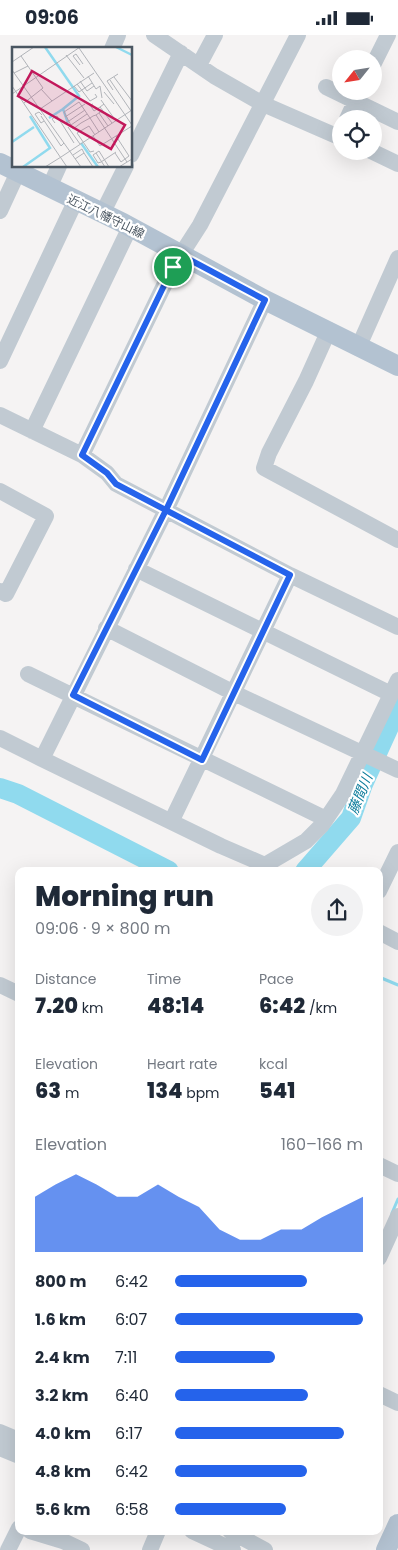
<!DOCTYPE html>
<html lang="en">
<head>
<meta charset="utf-8">
<style>
  :root { --surface:#fff; --page:#f2f2f3; --text:#1f2937; --muted:#747a83; --accent:#2563eb }
  body { margin:0; font-family:Poppins,"Noto Sans JP",sans-serif; background:var(--page); color:var(--text); height:100vh; display:flex; flex-direction:column; font-size:19px; white-space:nowrap }
  * { box-sizing:border-box; margin:0 }
  p { font-size:16px; color:var(--muted) }
  .icon { flex:none; width:28px; height:28px; fill:none; stroke:currentColor; stroke-width:2; stroke-linecap:round; stroke-linejoin:round }
  .map { position:relative; flex:1; overflow:hidden }
  .panel { position:absolute; left:15px; top:832px; width:368px; height:668px; display:flex; flex-direction:column; background:var(--surface); border-radius:10px; box-shadow:0 5px 20px #0002 }
  .panel>* { flex:none }
  .needle { width:32px; rotate:240deg }
  .controls { position:absolute; left:332px; top:15px; display:grid; gap:10px }
  .controls a { display:grid; place-items:center; width:50px; height:50px; border-radius:50%; background:var(--surface); box-shadow:0 5px 20px #0002; font-size:25px }
  .pin { position:absolute; display:grid; place-items:center; width:42px; height:42px; color:#fff; margin:-21px; border:2px solid #fff; border-radius:50%; box-shadow:0 1px 5px #0007 }
  .round { display:grid; place-items:center; flex:none; width:52px; height:52px; border-radius:26px; background:var(--page) }
  .headline { display:flex; align-items:center; justify-content:space-between; height:85px; padding:0 20px }
  h1 { font-size:28px; font-weight:800; line-height:38px }
  .stats { display:grid; grid-template-columns:repeat(3,1fr); gap:8px; height:85px; padding:5px 20px }
  .stats div { display:grid; align-content:center }
  .stats b { font-size:21px; font-weight:800 }
  .stats small { font-size:14px; font-weight:400 }
  .stats p { font-size:14px }
  .chart { height:140px; padding:10px 20px }
  .chart p { display:flex; justify-content:space-between }
  .chart svg { width:100%; height:90px; margin-top:5px; fill:var(--accent); opacity:.7 }
  ul { padding:0 20px; list-style:none; font-size:16px }
  li { display:grid; grid-template-columns:80px 60px 1fr; align-items:center; height:38px }
  li i { height:12px; border-radius:6px; background:var(--accent) }
  .status { display:flex; justify-content:space-between; align-items:center; height:35px; padding:0 25px; background:var(--surface); direction:ltr }
  .status svg { height:14px; fill:currentColor }
  .map>svg:first-child { display:block }
  .lines { fill:none; stroke-linecap:round; stroke-linejoin:round }
  .stream { stroke:#90daee; stroke-width:3 }
  .river { stroke:#90daee; stroke-width:20 }
  .minor { stroke:#c1cad2; stroke-width:16 }
  .major { stroke:#b3c2d1; stroke-width:20 }
  .route-casing { stroke:#fff; stroke-width:10 }
  .route { stroke:#2563eb; stroke-width:6 }
  .labels { text-anchor:middle; dominant-baseline:central; stroke-width:4.5; stroke-linejoin:round; paint-order:stroke }
  .street-label { font-size:12px; fill:#4a5661; stroke:#fff }
  .water-label { font-size:14px; font-style:italic; fill:#0c7c9b; stroke:#fff }
  .inset-river { fill:none; stroke:#90daee; stroke-width:2.5 }
  .inset-road { fill:none; stroke:#b1b4b9; stroke-width:1 }
  .view { fill:#c2185b; fill-opacity:0.15; stroke:#c2185b; stroke-width:2.5 }
  .inset-edge { fill:none; stroke:#4a5661; stroke-width:2.5 }
</style>
</head>
<body>
<div class="status"><b>09:06</b><svg viewBox="0 0 49 12"><path d="M0 12V9h3v3zM5 12V6h3v6zM10 12V3h3v9zM15 12V0h3v12zM26 1h20v11H26zM47 4h2v5h-2z"/></svg></div>
<div class="map">
<svg width="398" height="1515" viewBox="0 0 398 1515">
  <rect width="100%" height="100%" fill="#f5f3f3"/>
  <g class="lines">
    <path class="stream" d="M 379,942 L 398,950
      M 392,1178 L 398,1164"/>
    <path class="river" d="M 0,753 L 18,759 L 169,836
      M 305,836 L 351,783 L 363,749 L 398,672"/>
    <path class="minor" d="M 154,0 L 214,41 L 263,69 L 341,103
      M 112,14 L 118,0
      M 374,28 L 388,0
      M 199,30 L 215,0
      M 326,52 L 398,87
      M 347,84 L 360,56
      M 371,116 L 398,129
      M 131,120 L 181,18
      M 49,153 L 59,131
      M 0,176 L 18,137
      M 102,179 L 126,131
      M 265,265 L 166,475 L 42,724 L 221,811 L 265,830 L 306,806 L 322,790 L 343,759 L 398,645
      M 329,295 L 306,346 L 269,418 L 264,433 L 398,505
      M 358,313 L 398,223
      M 0,326 L 75,167
      M 0,380 L 82,420 L 173,232 L 200,190 L 298,0
      M 32,396 L 130,192
      M 82,420 L 107,438 L 116,449 L 290,540 L 398,592
      M 0,456 L 46,481 L 6,559 L 0,556
      M 136,534 L 391,659
      M 106,593 L 234,658 L 398,735
      M 28,639 L 326,784
      M 0,703 L 42,724
      M 172,785 L 290,540
      M 379,856 L 398,817
      M 379,897 L 398,907
      M 0,950 L 19,959
      M 379,1130 L 398,1139
      M 379,1223 L 398,1181
      M 379,1359 L 398,1368
      M 0,1397 L 19,1405
      M 0,1413 L 19,1421
      M 30,1496 L 63,1506 L 82,1515
      M 192,1496 L 233,1515
      M 230,1496 L 265,1515
      M 8,1515 L 19,1493
      M 150,1515 L 158,1496"/>
    <path class="major" d="M 0,128 L 123,188 L 265,265 L 398,331
      M 386,1515 L 398,1489"/>
  </g>
  <g class="lines">
    <g class="route-casing">
      <path id="route" d="M 173,232 L 82,420 L 107,438 L 116,449 L 290,540 L 202,725 L 73,660 L 166,475 L 265,265 L 181,220 L 173,232"/>
    </g>
    <use href="#route" class="route"/>
  </g>
  <g class="labels">
    <g class="street-label">
      <text transform="translate(106 181) rotate(26)">近江八幡守山線</text>
    </g>
    <g class="water-label">
      <text transform="translate(360 759) rotate(-68)">藤間川</text>
    </g>
  </g>
  <g transform="translate(12 12)">
    <rect width="120" height="120" fill="#f5f3f3"/>
    <path class="inset-river" d="M 33,0 L 67,49 L 51,62 L 56,76M 104,0 L 120,8M 37,71 L 51,62M 0,95 L 22,80M 69,96 L 86,120M 11,120 L 38,101 L 18,69"/>
    <path class="inset-road" d="M 67,1 L 120,78M 54,8 L 72,31M 9,9 L 31,41 L 12,56M 0,15 L 22,0M 68,18 L 61,9 L 64,7 L 71,17M 0,23 L 69,120M 2,26 L 16,19M 76,29 L 84,42 L 88,39 L 90,51M 102,30 L 120,54M 98,33 L 119,64M 68,34 L 75,44 L 82,39M 65,37 L 78,54 L 85,50 L 83,47M 0,39 L 55,120M 62,39 L 67,45 L 80,36M 29,42 L 40,54M 101,43 L 95,34 L 106,27M 92,45 L 102,57M 0,47 L 68,0M 89,53 L 104,74M 81,57 L 78,58 L 82,64 L 88,60M 92,57 L 88,60 L 100,76M 28,62 L 82,26M 91,63 L 84,68 L 115,115M 87,66 L 96,79M 30,68 L 27,65 L 23,67 L 29,76 L 32,74M 84,68 L 81,69 L 78,71 L 69,76 L 61,82 L 52,65 L 67,55 L 78,71 L 87,85M 29,69 L 49,99 L 52,96M 53,70 L 73,57M 43,76 L 40,72 L 45,69 L 62,96M 54,76 L 73,63M 59,78 L 75,67M 56,80 L 68,97M 81,89 L 88,99 L 120,79M 82,104 L 78,105 L 65,86 L 77,79 L 83,88M 72,106 L 81,120M 84,106 L 87,104 L 97,120M 84,106 L 81,108 L 86,116 L 89,115M 84,106 L 93,120M 103,106 L 109,115 L 117,109 L 104,89M 61,108 L 70,102 L 72,106 L 63,112M 49,110 L 120,63M 89,115 L 104,105M 33,120 L 49,110M 107,120 L 120,112"/>
    <path class="view" d="M 20,24 L 113,78 L 99,102 L 6,49 Z"/>
    <rect width="120" height="120" class="inset-edge"/>
  </g>
</svg>
<div class="controls">
<a><svg class="needle" viewBox="-14 -14 28 28"><path d="M0-13l5 13h-10z" fill="#e53935"/><path d="M0 13l5-13h-10z" fill="#747a83"/></svg></a>
<a><svg class="icon" aria-label="locate" viewBox="0 0 24 24"><circle cx="12" cy="12" r="6"/><path d="M12 2v4M12 18v4M2 12h4M18 12h4"/></svg></a>
</div>
<div class="pin" style="left:173px;top:232px;background:#1e9e55"><svg class="icon" aria-label="arrive" viewBox="0 0 24 24"><path d="M6 21V4h12l-3 4 3 4H6"/></svg></div>
<section class="panel">
<div class="headline"><div><h1>Morning run</h1><p>09:06 · 9 × 800 m</p></div><a class="round"><svg class="icon" aria-label="share" viewBox="0 0 24 24"><path d="M12 15V3M7 8l5-5 5 5M5 13v7h14v-7"/></svg></a></div>
<div class="stats">
<div><p>Distance</p><b>7.20<small> km</small></b></div>
<div><p>Time</p><b>48:14</b></div>
<div><p>Pace</p><b>6:42<small> /km</small></b></div>
</div>
<div class="stats">
<div><p>Elevation</p><b>63<small> m</small></b></div>
<div><p>Heart rate</p><b>134<small> bpm</small></b></div>
<div><p>kcal</p><b>541</b></div>
</div>
<div class="chart"><p><span>Elevation</span>160–166 m</p>
<svg viewBox="0 0 160 44" preserveAspectRatio="none"><path d="M0 44V17L10 11L20 6L30 11L40 17L50 17L60 11L70 17L80 22L90 33L100 38L110 38L120 33L130 33L140 27L150 22L160 17V44z"/></svg>
</div>
<ul>
<li><b>800 m</b>6:42<i style="width:70%"></i></li>
<li><b>1.6 km</b>6:07<i style="width:100%"></i></li>
<li><b>2.4 km</b>7:11<i style="width:53%"></i></li>
<li><b>3.2 km</b>6:40<i style="width:71%"></i></li>
<li><b>4.0 km</b>6:17<i style="width:90%"></i></li>
<li><b>4.8 km</b>6:42<i style="width:70%"></i></li>
<li><b>5.6 km</b>6:58<i style="width:59%"></i></li>
</ul>
</section>
</div>
</body>
</html>
